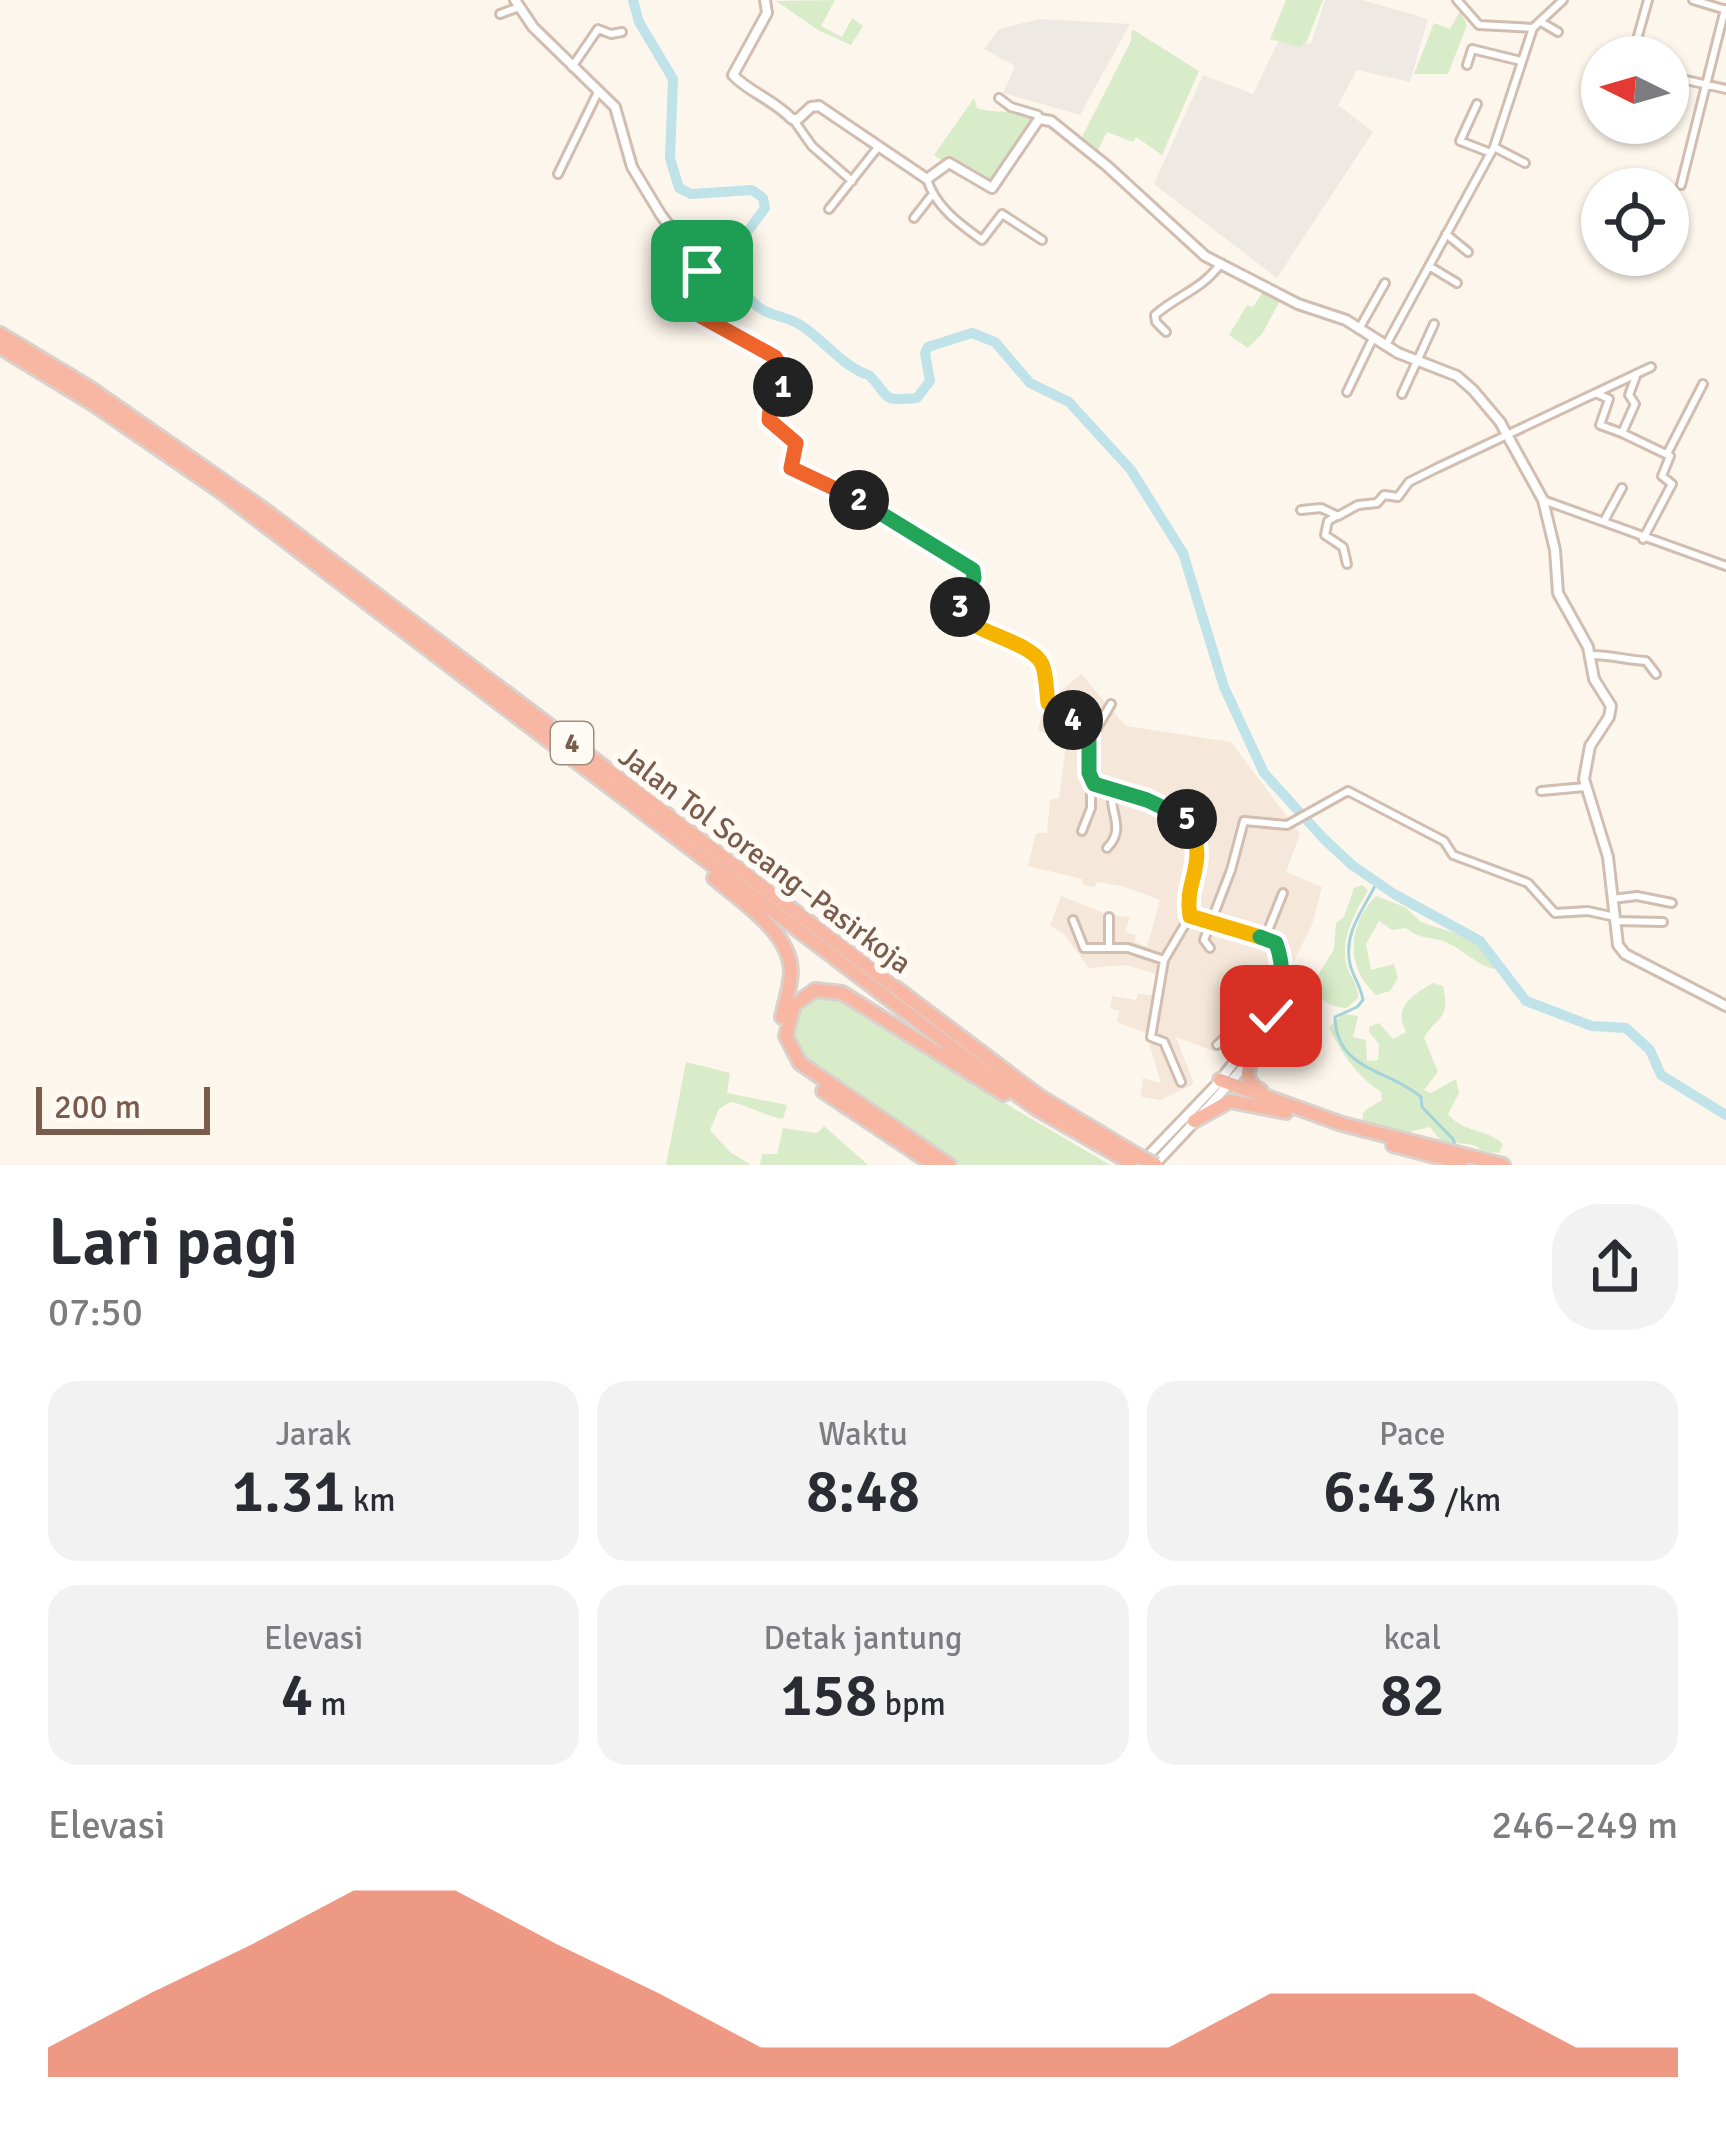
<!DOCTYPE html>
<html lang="id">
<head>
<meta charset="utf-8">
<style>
  :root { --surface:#fff; --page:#f2f2f3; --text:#2b2b33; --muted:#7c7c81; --accent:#e76f51 }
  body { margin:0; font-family:Signika,sans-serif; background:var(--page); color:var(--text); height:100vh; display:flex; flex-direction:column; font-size:45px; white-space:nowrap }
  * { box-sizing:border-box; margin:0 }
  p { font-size:39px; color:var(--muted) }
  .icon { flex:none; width:66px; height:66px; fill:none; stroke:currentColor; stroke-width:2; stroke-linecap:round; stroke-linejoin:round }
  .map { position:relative; height:1165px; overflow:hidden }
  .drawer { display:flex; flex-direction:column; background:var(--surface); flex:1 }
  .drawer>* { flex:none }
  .needle { width:78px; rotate:275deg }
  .fabs { position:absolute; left:1581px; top:36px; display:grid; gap:24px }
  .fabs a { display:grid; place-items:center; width:108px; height:108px; border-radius:50%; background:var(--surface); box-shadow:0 3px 9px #0004; font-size:60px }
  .scale { position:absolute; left:36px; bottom:30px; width:174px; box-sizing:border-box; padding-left:12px; border:6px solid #7a5c4d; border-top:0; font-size:33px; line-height:42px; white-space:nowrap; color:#7a5c4d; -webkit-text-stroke:9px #fffaf3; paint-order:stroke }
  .pin { position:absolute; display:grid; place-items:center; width:102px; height:102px; color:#fff; margin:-51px; border-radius:24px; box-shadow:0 6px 18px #0006 }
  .km { position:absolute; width:60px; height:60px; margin:-30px; border-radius:50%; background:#222; color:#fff; font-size:33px; line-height:60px; text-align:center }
  .round { display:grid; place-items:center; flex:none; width:126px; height:126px; border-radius:48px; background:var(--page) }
  .headline { display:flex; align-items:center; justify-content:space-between; height:204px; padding:0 48px }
  h1 { font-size:66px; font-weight:600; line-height:90px }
  .figures { display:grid; grid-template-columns:repeat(3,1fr); gap:18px; height:204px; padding:12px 48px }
  .figures div { display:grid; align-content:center; border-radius:30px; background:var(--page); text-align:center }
  .figures b { font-size:60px; font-weight:600 }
  .figures small { font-size:33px; font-weight:400 }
  .figures p { font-size:33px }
  .chart { height:336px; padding:24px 48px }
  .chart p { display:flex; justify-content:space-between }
  .chart svg { width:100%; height:216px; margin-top:12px; fill:var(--accent); opacity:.7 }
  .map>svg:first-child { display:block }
  .residential { fill:#f5e8da }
  .industrial { fill:#efe9e4 }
  .green { fill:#d8ecc9 }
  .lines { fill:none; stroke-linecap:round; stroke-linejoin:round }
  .stream { stroke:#a5d3da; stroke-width:3 }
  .river { stroke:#bfe3e8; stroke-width:10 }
  .minor-casing { stroke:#d1beb0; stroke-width:12 }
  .tertiary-casing { stroke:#d1beb0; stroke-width:14 }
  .motorway-casing { stroke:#dad1cd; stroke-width:18 }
  .minor { stroke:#fff; stroke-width:6 }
  .tertiary { stroke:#fff; stroke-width:8 }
  .motorway { stroke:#f7b7a3; stroke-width:12 }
  .motorway-bridge-casing { stroke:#dad1cd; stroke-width:18; stroke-linecap:butt }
  .motorway-bridge { stroke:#f7b7a3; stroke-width:12 }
  .split-1-casing { stroke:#fff; stroke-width:24 }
  .split-2-casing { stroke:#fff; stroke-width:24 }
  .split-3-casing { stroke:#fff; stroke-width:24 }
  .split-4-casing { stroke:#fff; stroke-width:24 }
  .split-5-casing { stroke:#fff; stroke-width:24 }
  .split-6-casing { stroke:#fff; stroke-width:24 }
  .split-7-casing { stroke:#fff; stroke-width:24 }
  .split-1 { stroke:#f0652b; stroke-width:15 }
  .split-2 { stroke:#f0652b; stroke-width:15 }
  .split-3 { stroke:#22a559; stroke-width:15 }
  .split-4 { stroke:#f5b400; stroke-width:15 }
  .split-5 { stroke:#22a559; stroke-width:15 }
  .split-6 { stroke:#f5b400; stroke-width:15 }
  .split-7 { stroke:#22a559; stroke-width:15 }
  .labels { text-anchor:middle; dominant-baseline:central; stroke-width:12; stroke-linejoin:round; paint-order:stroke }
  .shield { fill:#fffaf3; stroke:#a28b7f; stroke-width:3 }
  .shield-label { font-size:27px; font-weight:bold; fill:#7a5c4d }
  .street-label { font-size:30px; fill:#7a5c4d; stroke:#fffaf3 }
</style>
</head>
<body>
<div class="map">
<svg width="1726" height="1165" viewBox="0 0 1726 1165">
  <rect width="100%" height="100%" fill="#fdf6ec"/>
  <path class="residential" d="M 1081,674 L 1126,726 L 1231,742 L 1300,834 L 1286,872 L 1322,887 L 1312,925 L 1273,1003 L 1213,1051 L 1176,1037 L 1194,1084 L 1160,1100 L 1142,1097 L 1141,1092 L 1143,1078 L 1161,1083 L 1146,1033 L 1117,1022 L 1119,1011 L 1110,1008 L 1112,996 L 1136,1000 L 1138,994 L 1155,995 L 1156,974 L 1126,965 L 1089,968 L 1064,934 L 1050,926 L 1061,896 L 1109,915 L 1130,917 L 1125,932 L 1136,935 L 1135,942 L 1147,947 L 1160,900 L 1122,886 L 1097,882 L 1094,887 L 1084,885 L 1082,879 L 1028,866 L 1036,833 L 1047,833 L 1050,800 L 1059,798 L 1066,745 L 1038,730 L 1044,705 Z"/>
  <path class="industrial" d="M 1325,0 L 1362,0 L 1428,19 L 1410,82 L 1357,70 L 1338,105 L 1373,132 L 1277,278 L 1154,184 L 1203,75 L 1253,94 L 1280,38 L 1311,44 Z
    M 1040,19 L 1130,24 L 1080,115 L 1003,93 L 1015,66 L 984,49 L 999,29 Z"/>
  <path class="green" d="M 835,0 L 821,26 L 842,37 L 852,18 L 863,26 L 851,45 L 818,30 L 776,1 Z
    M 1286,0 L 1323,0 L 1307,41 L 1300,47 L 1270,39 Z
    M 1460,11 L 1467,25 L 1448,74 L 1414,74 L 1434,23 L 1450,29 Z
    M 1132,29 L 1199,71 L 1162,155 L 1136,137 L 1133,142 L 1107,132 L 1098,150 L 1082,137 L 1131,41 Z
    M 974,98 L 977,108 C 995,114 1014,109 1032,118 L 989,182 L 953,160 L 943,161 L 934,155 Z
    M 1264,290 L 1281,299 L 1262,334 L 1248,348 L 1229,335 L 1247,305 L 1253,307 Z
    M 1362,885 L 1368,890 C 1355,913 1338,941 1348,969 C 1353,981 1358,985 1358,998 L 1347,1008 C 1333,1008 1316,999 1312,985 L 1334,949 L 1336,923 L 1344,917 L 1354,888 Z
    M 1376,896 L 1405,907 L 1421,922 L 1463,936 L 1481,948 L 1496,969 C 1477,967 1463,948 1443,941 C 1427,936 1418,939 1406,928 L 1392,930 L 1379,921 L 1366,944 L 1371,970 L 1394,964 L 1398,978 L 1390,991 L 1376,995 C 1345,967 1347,926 1376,896 Z
    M 1433,983 L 1443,986 C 1451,1020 1438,1014 1424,1038 L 1438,1072 L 1424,1090 L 1431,1093 L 1456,1079 L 1459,1093 L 1448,1114 C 1463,1133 1486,1128 1503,1144 L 1499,1153 L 1483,1151 L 1474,1145 L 1441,1141 L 1430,1127 L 1404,1133 L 1362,1120 L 1364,1111 L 1382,1100 L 1381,1092 C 1356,1075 1342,1054 1329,1028 L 1343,1014 L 1358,1016 L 1353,1037 L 1366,1040 L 1367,1061 L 1378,1060 L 1379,1044 L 1369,1032 L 1369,1027 L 1379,1023 L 1393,1039 L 1406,1032 C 1393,1007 1412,995 1433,983 Z
    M 823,995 L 844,998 L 991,1095 L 1110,1165 L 958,1165 L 898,1122 L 806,1065 L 790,1039 L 798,1009 Z
    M 686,1062 L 730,1073 L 727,1093 L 787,1105 L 783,1119 C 762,1115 751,1106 730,1102 L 719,1109 L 710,1130 L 730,1152 L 751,1165 L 666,1165 Z
    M 824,1126 L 868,1165 L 760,1165 L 762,1154 L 777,1154 L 783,1128 L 817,1133 Z"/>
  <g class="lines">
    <path class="stream" d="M 1377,882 C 1364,909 1343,932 1350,964 C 1353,977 1361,986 1363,1000 L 1357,1007 L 1335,1017 C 1336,1071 1389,1069 1421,1097 L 1422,1107 L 1453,1139 L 1455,1146"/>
    <path class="river" d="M 633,0 L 639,22 L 673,79 L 670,158 L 679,188 L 691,194 L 752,190 L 763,198 L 765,208 L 731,254 C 733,272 741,292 756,305 C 768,316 785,316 799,324 C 822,338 845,369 869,375 C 891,397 879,402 917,398 L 930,381 L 925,353 L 928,347 L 972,333 L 995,342 L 1030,383 L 1069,402 L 1131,470 L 1183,553 L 1224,687 L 1264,773 L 1324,839 L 1352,865 L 1394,894 L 1480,941 L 1526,1001 L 1592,1026 L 1626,1028 L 1650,1050 L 1661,1075 L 1726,1115"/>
    <g class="minor-casing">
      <path id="minor" d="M 1457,0 L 1479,25 L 1533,28 L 1563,0
        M 1693,0 L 1726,10
        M 500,14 L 519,7
        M 1541,22 L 1558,32
        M 1636,43 L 1648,0
        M 1600,59 L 1602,60
        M 1467,65 L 1472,49 L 1521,61
        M 572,67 L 598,29 L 611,34 L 622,32
        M 1668,76 L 1726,89
        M 999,98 L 1011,107 L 1038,115 L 1039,119
        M 1477,104 L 1460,141 L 1491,153
        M 1668,117 L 1676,78
        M 793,119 L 812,146 L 852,181
        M 1666,126 L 1667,123
        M 1494,147 L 1525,163
        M 558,174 L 598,92
        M 927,179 C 935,206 958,223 982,240 L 1002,214 L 1042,240
        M 1681,185 L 1725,9
        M 829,209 L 879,146
        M 914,218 L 932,195
        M 1446,234 L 1468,252
        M 1429,266 L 1457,283
        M 1359,329 L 1385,283
        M 1166,332 L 1156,322 L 1155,315 C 1178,295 1203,289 1221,263
        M 1386,345 L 1494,147 L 1533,28
        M 1636,376 L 1629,395 L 1635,404 L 1622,433 L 1670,456 L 1662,476 L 1672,484 L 1643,539
        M 1347,392 L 1373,338
        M 1402,394 L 1434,324
        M 1598,394 L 1609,399 L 1600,425 L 1622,433
        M 1667,454 L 1703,384
        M 1543,500 L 1726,566
        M 1301,510 L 1321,508 L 1338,516 L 1358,505 L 1377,503 L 1384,495 L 1398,497 L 1409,482 L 1437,468 L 1651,367
        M 1335,517 L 1328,521 L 1325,535 L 1343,547 L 1347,564
        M 1604,521 L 1622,488
        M 1591,655 C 1612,655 1626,660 1646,661 L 1656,674
        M 1091,738 L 1111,704
        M 1541,791 L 1585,787
        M 1082,831 L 1091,808 L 1091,783
        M 1107,848 C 1127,828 1108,812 1112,789
        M 1612,899 L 1637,896 L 1672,903
        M 1109,917 L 1109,947
        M 1073,920 L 1084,948 L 1128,948 L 1164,960
        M 1615,921 L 1663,922
        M 1265,938 L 1283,893
        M 1210,948 L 1204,940 L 1231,870 L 1244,821 L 1287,825 L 1348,791 L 1444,841 L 1453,855 L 1528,883 L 1555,913 L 1588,911 L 1615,917
        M 1217,1045 L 1280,988
        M 1181,1082 L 1164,1042 L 1151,1037 L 1164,960 L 1190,916"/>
    </g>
    <g class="tertiary-casing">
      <path id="tertiary" d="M 515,0 L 533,27 L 615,107 L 632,167 L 661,215 L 702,269 L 688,296 L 690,308 L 781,363 L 785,379 L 770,410 L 769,420 L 796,443 L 791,468 L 878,509 L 973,570 L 974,578 L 959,614 C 978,634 1031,642 1042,664 C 1047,676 1046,690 1049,703 L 1089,733 L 1091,782 L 1177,812 C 1218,839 1183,880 1190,916 L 1265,938 L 1278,947 C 1281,965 1286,995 1280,1013 C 1269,1046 1182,1135 1154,1165
        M 765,0 L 767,13 L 733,75 C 747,91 773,99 792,119 L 798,119 L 811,107 L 819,106 L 927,179 L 949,163 L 992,188 L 1039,119 L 1051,121 L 1107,166 L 1205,256 L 1298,304 L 1346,320 L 1398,353 L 1457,376 L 1473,390 L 1500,422 L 1543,500 L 1555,550 L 1558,593 L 1588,647 L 1594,679 L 1611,706 L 1609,717 L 1590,746 L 1584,779 L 1608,857 L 1618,945 L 1625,954 L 1726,1006
        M 1144,1160 L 1217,1084 L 1280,1004"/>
    </g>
    <g class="motorway-casing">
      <path id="motorway" d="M 0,334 L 88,387 L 263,509 L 1040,1097 L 1140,1157
        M 0,347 L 95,405 L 219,490 L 956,1050 L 1037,1109 L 1135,1165
        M 714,878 C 741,901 790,932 791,971 C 791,986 785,1002 782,1017
        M 1257,1047 C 1250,1065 1239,1079 1261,1091
        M 1220,1080 L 1342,1124 L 1503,1165
        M 823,1091 L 931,1163
        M 1194,1121 L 1230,1101 L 1286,1112
        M 1393,1145 L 1461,1163
        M 949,1165 L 800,1063 L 786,1036 L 794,1005 L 815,990 L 842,993 L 1004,1094"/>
    </g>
    <use href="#minor" class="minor"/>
    <use href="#tertiary" class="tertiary"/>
    <use href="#motorway" class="motorway"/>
    <g class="motorway-bridge-casing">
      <path id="motorway-bridge" d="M 1140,1157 L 1156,1165"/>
    </g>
    <use href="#motorway-bridge" class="motorway-bridge"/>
  </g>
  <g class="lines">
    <g class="split-1-casing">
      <path id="split-1" d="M 702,271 L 687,304 L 695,313 L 775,357 L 786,375 L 783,387"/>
    </g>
    <g class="split-2-casing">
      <path id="split-2" d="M 783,387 L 770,410 L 769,420 L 796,443 L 791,468 L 859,500"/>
    </g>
    <g class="split-3-casing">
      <path id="split-3" d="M 859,500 L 973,570 L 974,578 L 960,607"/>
    </g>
    <g class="split-4-casing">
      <path id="split-4" d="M 960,607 L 959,614 C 978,634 1031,642 1042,664 C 1047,676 1046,690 1048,703 L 1073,720"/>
    </g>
    <g class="split-5-casing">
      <path id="split-5" d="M 1073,720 L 1089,733 L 1089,773 L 1094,784 L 1147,800 L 1187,819"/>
    </g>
    <g class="split-6-casing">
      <path id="split-6" d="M 1187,819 C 1211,864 1183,879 1190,916 L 1260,937"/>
    </g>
    <g class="split-7-casing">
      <path id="split-7" d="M 1260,937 L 1276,943 C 1284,965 1285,997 1271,1016"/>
    </g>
    <use href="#split-1" class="split-1"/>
    <use href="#split-2" class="split-2"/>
    <use href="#split-3" class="split-3"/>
    <use href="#split-4" class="split-4"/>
    <use href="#split-5" class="split-5"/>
    <use href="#split-6" class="split-6"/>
    <use href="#split-7" class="split-7"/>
  </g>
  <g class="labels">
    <rect class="shield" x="551" y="722" width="42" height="42" rx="9"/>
    <g class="shield-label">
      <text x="572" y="743">4</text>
    </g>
    <g class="street-label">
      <text transform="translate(765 860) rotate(37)">Jalan Tol Soreang–Pasirkoja</text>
    </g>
  </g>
</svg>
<div class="fabs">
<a><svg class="needle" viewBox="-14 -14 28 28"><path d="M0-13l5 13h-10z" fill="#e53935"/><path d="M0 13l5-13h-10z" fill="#7c7c81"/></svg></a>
<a><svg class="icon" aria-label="locate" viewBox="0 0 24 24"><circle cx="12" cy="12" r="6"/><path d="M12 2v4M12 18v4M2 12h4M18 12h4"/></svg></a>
</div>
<div class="scale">200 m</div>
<div class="pin" style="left:702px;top:271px;background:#1e9e55"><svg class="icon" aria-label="arrive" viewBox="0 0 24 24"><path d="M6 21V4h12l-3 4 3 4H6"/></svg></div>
<div class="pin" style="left:1271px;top:1016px;background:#d93025"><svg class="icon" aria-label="check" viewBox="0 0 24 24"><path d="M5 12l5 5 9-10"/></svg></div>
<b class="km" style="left:783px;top:387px">1</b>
<b class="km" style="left:859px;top:500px">2</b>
<b class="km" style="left:960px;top:607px">3</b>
<b class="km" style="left:1073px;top:720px">4</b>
<b class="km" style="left:1187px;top:819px">5</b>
</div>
<section class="drawer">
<div class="headline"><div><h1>Lari pagi</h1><p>07:50</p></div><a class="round"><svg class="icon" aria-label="share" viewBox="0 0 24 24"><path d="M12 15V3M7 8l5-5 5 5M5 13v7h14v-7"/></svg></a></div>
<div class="figures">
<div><p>Jarak</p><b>1.31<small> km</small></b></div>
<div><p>Waktu</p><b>8:48</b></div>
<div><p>Pace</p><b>6:43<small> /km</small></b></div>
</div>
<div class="figures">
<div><p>Elevasi</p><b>4<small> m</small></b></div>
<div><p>Detak jantung</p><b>158<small> bpm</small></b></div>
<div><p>kcal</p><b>82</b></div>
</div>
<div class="chart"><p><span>Elevasi</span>246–249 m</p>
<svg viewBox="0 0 160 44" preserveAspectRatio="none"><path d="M0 44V38L10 27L20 17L30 6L40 6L50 17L60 27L70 38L80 38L90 38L100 38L110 38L120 27L130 27L140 27L150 38L160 38V44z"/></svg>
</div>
</section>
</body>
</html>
